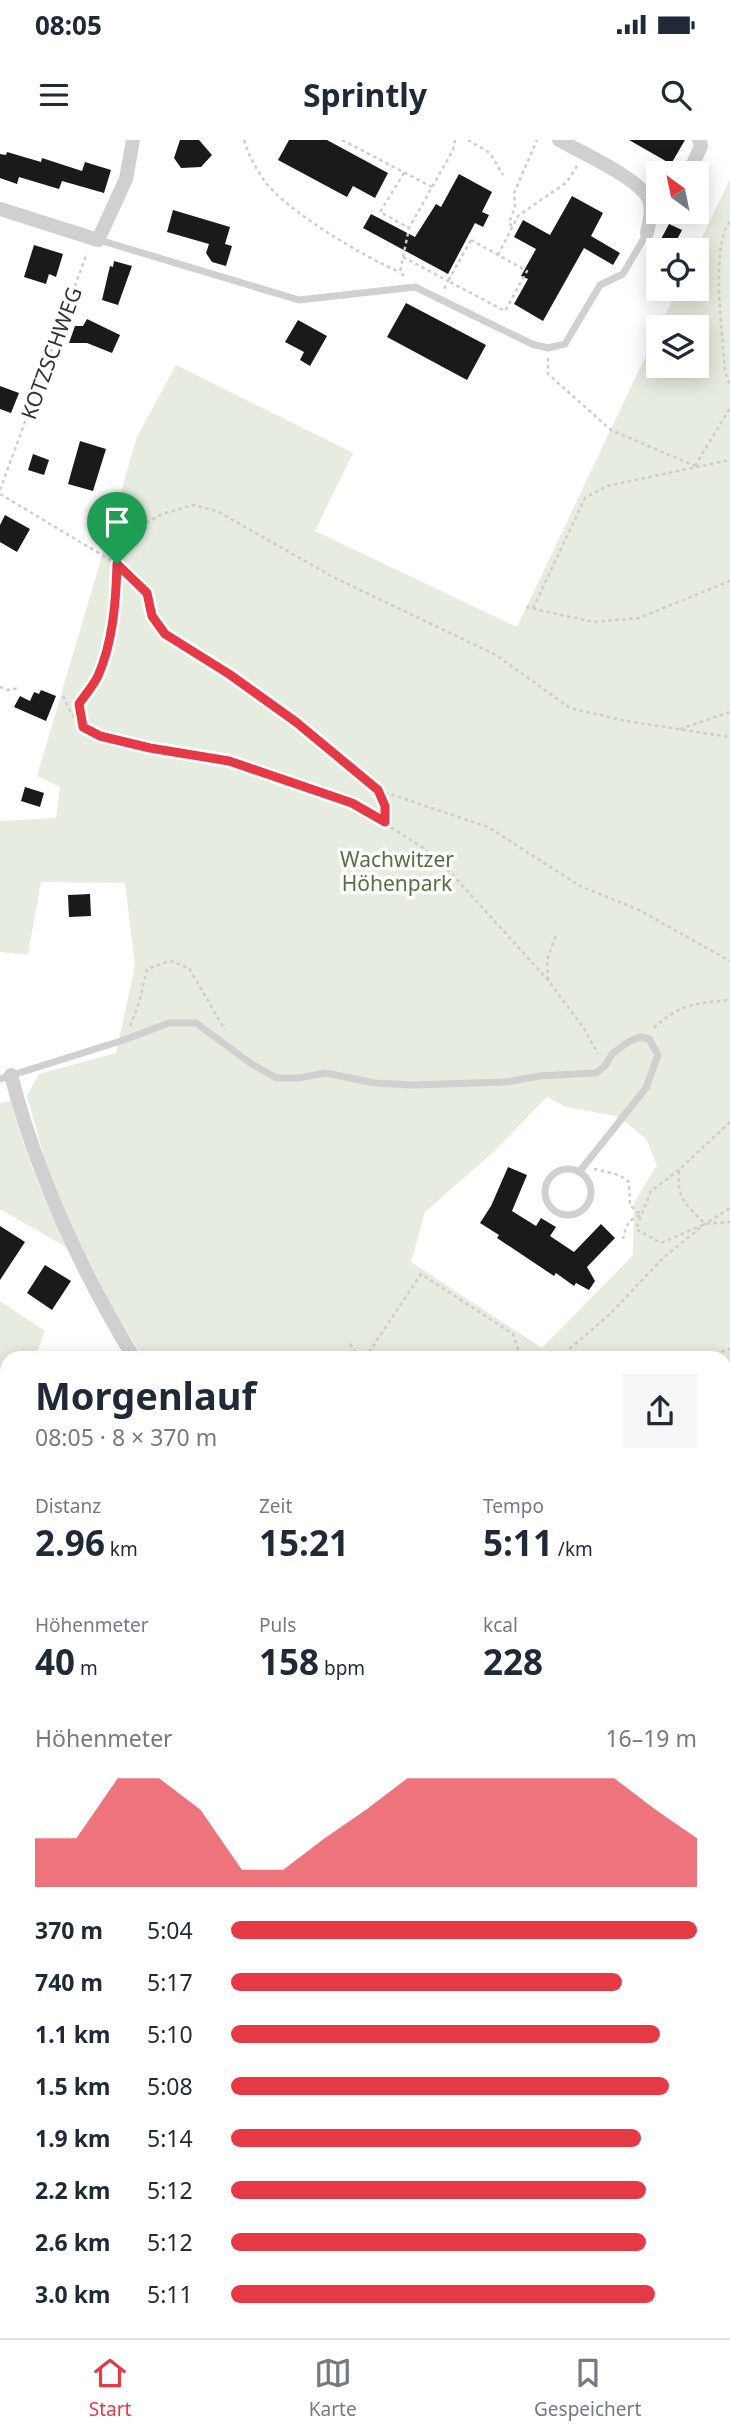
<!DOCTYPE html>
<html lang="de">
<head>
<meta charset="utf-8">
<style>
  :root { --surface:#fff; --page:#f6f6f7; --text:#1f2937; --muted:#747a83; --line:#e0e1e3; --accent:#e63946 }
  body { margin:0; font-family:"Noto Sans",sans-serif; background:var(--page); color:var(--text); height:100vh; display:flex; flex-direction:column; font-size:26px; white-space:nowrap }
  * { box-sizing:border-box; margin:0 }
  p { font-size:23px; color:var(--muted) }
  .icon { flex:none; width:38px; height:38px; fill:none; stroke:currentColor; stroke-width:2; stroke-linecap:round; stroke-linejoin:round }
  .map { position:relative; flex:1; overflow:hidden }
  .drawer { position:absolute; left:0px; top:1211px; width:732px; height:987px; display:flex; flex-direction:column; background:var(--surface); border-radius:21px 21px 0 0; box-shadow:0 4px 18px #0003 }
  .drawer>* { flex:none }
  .needle { width:46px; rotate:327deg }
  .fabs { position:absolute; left:646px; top:21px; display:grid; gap:14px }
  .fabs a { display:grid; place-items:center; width:63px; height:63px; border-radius:0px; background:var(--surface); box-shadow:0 4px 18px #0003; font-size:35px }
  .pin { position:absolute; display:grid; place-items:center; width:60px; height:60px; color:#fff; margin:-72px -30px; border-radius:50% 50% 50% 0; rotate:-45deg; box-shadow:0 0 7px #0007 }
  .pin .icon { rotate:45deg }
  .round { display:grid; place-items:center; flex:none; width:74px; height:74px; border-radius:0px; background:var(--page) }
  .overview { display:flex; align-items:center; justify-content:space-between; height:119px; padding:0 35px }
  h1 { font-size:38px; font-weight:700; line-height:52px }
  .figures { display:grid; grid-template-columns:repeat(3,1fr); gap:10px; height:119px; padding:7px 35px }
  .figures div { display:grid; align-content:center }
  .figures b { font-size:35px; font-weight:700 }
  .figures small { font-size:19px; font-weight:400 }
  .figures p { font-size:19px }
  .chart { height:196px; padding:14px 35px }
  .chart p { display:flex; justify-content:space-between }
  .chart svg { width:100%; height:126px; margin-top:7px; fill:var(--accent); opacity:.7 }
  ul { padding:0 35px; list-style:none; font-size:23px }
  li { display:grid; grid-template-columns:112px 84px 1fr; align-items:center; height:52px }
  li i { height:18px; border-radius:9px; background:var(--accent) }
  .status { display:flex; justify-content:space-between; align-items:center; height:49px; padding:0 35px; background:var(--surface); direction:ltr }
  .status svg { height:19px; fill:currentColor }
  header { display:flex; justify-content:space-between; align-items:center; height:91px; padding:0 35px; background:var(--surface); font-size:32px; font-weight:700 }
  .menu { display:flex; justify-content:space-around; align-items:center; height:98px; border-top:2px solid var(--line); background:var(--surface); font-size:19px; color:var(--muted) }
  .menu a { display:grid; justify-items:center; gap:4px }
  .menu .selected { color:var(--accent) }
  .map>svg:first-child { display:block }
  .green { fill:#e6ecdf; fill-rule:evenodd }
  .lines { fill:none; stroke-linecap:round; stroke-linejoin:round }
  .stream { stroke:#cfe2ee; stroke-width:4.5 }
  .building { fill:#1a1a1a }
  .path { stroke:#cdcdcd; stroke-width:2.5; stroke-dasharray:3.5 3.5; stroke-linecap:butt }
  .service { stroke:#d0d0d0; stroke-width:7 }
  .minor { stroke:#d0d0d0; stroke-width:14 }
  .secondary { stroke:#bdbdbd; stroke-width:19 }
  .route-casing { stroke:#fff; stroke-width:14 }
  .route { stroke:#e63946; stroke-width:9 }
  .labels { text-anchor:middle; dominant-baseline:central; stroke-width:7; stroke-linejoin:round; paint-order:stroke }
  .street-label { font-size:21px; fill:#333; stroke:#fff }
  .park-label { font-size:21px; fill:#56703f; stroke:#fff }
</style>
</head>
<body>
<div class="status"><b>08:05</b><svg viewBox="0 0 49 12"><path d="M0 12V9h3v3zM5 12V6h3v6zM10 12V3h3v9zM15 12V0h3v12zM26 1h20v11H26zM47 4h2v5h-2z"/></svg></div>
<header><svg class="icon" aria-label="menu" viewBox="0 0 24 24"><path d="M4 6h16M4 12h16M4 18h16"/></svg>Sprintly<svg class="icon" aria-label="search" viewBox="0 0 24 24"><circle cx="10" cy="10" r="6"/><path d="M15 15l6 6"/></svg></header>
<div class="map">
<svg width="730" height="2198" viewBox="0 0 730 2198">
  <rect width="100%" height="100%" fill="#fff"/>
  <path class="green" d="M 730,39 L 730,1310 L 725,1316 L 724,1218 L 144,1218 L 117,1176 L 54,1053 L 27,956 L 39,934 L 116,913 L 135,826 L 125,743 L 41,742 L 28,815 L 0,812 L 0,681 L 56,678 L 60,647 L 37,636 L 137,297 L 176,225 L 353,313 L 315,391 L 517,487 L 658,190 L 658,226 L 696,226 L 696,187 L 659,187 L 678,149 L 696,149 L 696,110 ZM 547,957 L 566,967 L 615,976 L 626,982 L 646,999 L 657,1025 L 634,1063 L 633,1115 L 542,1208 L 411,1122 L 425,1072 L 491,1014 Z
    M 11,961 C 26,1016 42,1057 68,1108 L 0,1069 L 0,963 Z
    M 0,1161 L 45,1191 L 35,1218 L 7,1218 L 7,1263 L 0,1272 Z
    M 730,1415 L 730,1560 L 725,1565 L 724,1423 Z
    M 0,1516 L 7,1519 L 7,1590 L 0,1586 Z
    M 725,1581 L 730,1587 L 730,1868 L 725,1878 L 730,1882 L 730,2105 L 725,2113 Z
    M 0,2139 L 7,2141 L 7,2191 L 104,2191 L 100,2198 L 0,2198 Z"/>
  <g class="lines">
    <path class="stream" d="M 724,1283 L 730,1280
      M 724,1602 L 730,1608
      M 724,2148 L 730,2143
      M 683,2198 L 686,2191"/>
  </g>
  <path class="building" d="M 180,0 L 199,0 L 212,15 L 201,27 L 181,28 L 174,18 Z
    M 289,0 L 327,0 L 388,33 L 375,58 L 353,46 L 347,57 L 278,20 Z
    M 629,0 L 685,0 L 671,24 Z
    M 7,12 L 41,22 L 42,18 L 82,31 L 85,22 L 111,30 L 104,53 L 62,41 L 59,49 L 19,37 L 17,44 L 0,38 L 0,14 L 6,15 Z
    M 459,34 L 492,52 L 482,72 L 489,75 L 483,87 L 475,83 L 448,134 L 363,88 L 371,74 L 415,97 L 436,64 L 441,67 Z
    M 572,56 L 603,73 L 591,96 L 620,113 L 613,125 L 584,108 L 543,181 L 514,164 L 528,139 L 521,136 L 536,109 L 514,97 L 523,80 L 550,95 Z
    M 173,70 L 230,87 L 225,104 L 232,106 L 226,126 L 212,122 L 206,113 L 209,104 L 167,92 Z
    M 669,84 L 682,90 L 673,107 L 660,101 Z
    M 34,105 L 63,114 L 56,137 L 49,134 L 46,144 L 24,137 Z
    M 114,121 L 132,126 L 118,165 L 102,160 L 110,126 L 113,127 Z
    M 406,163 L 486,205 L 467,240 L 387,197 Z
    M 87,179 L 120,195 L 112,213 L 87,203 L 69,203 L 75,186 L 83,186 Z
    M 298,180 L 327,196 L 310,226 L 300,220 L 304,212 L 285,202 Z
    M 0,246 L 19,253 L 11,273 L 0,269 Z
    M 80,301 L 106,309 L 93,351 L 68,344 Z
    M 33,314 L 49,320 L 44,335 L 28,330 Z
    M 5,375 L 30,389 L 17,412 L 0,402 L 0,385 Z
    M 41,550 L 56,556 L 46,581 L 14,567 L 20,556 L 30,561 L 34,552 L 39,554 Z
    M 25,647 L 44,653 L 40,667 L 21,661 Z
    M 90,754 L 91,776 L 69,777 L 68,755 Z
    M 508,1027 L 527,1035 L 512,1071 L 536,1086 L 541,1078 L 556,1087 L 550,1096 L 574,1112 L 601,1084 L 615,1098 L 587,1127 L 595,1141 L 589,1150 L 576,1143 L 574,1146 L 556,1133 L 554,1136 L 497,1098 L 499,1095 L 480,1083 L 491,1066 Z
    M 0,1086 L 25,1102 L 0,1140 Z
    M 45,1125 L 71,1141 L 52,1170 L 27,1153 Z"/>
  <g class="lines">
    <path class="path" d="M 244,0 C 249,16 256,29 266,43 C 290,73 364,117 400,132
      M 342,0 L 432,47
      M 468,0 L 490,13 L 503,35
      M 404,33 L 380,72 L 409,88
      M 730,82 C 710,103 723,200 725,231 L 730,246
      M 512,86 L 509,83 L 515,67 L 514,53 L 537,0
      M 471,100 L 527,131 L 505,171 L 448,141 Z
      M 498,115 L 518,76 L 567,42 L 577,26
      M 403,117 L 448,141 L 444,149
      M 404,136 L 400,132 L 409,88 L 453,10 L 455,0
      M 548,218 L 548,234 L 611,290 L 695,326
      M 695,326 L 730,268
      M 0,350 L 87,113
      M 0,354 L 117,424 L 147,453 L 152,476 L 165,494 L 229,534 L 296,582 L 378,650 L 385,666 L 385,682
      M 526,467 L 593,482 L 639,478 L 730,441
      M 533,468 L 585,358 L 607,346 L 730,320
      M 0,547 L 7,550 L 20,548
      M 63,556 L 71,573 L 83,587 L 101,596 L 150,608 L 229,621 L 352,663 L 422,707 L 450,732 L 548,840 L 585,890 L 598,914
      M 83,587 L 79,564 L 98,537 L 106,508 L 116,466 L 117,424 L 123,406 L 137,388 L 162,374 L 193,365 L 217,371 L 333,437 L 496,515 L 570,568 L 626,581 L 730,597
      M 680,589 L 730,572
      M 378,650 L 488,687 L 580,746 L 639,770 L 730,821
      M 548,840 L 547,820 L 556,795
      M 130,886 L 139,863 L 147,829 L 170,821 L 189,828 L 225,890
      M 654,888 C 679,864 697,863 730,860
      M 730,982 L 679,1030 L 651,1051 L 636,1089 L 661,1103 L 705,1084 L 730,1082
      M 594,1029 L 619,1035 L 629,1042 L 630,1065 L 641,1075 C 628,1079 626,1086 623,1099
      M 679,1031 C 676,1059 687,1065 705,1084
      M 350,1204 L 359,1218
      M 365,1218 L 421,1134 L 513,1194 L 521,1218
      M 559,1218 L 609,1175 L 663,1118 L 705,1084 L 730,1068
      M 701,1218 L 730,1209
      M 724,1231 L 730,1228
      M 0,1401 L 7,1396
      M 724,1409 L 730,1401
      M 0,1421 L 7,1418
      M 724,1456 L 730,1459
      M 724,1487 L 730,1470
      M 724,1528 L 729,1538 L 724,1550
      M 724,1576 L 730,1582
      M 0,1587 L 7,1582
      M 724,1627 L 730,1633
      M 36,2191 L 36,2198"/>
    <path class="service" d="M 99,100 L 299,160 L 415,147 L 532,204 L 548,208 L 565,204 L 600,145 L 623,134 L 647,93
      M 0,939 L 124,900 L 169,883 L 196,883 L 253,925 L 277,938 L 299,938 L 326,933 L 375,943 L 413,945 L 506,942 L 540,936 L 596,933 L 605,926 L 612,914 L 628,902 L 640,897 L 649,899 L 658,915 L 646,948 L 580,1031
      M545 1052a23 23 0 1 1 46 0a23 23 0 1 1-46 0Z
      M 724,1869 L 730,1872
      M 724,2121 L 730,2114
      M 191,2198 L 195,2191"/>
    <path class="minor" d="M 559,0 C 580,12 641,39 649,60 C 653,71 649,82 647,93
      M 689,33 L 701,6 L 699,0
      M 0,69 L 98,100 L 126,39 L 133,0
      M 11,935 C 37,1036 80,1129 134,1218
      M 0,1357 L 7,1362
      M 724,2187 L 730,2189
      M 669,2198 L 672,2191"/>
    <path class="secondary" d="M 0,1943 L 7,1949
      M 375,2191 L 389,2198"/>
  </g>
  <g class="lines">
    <g class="route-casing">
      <path id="route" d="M 117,424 L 147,453 L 152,476 L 165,494 L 229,534 L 296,582 L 378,650 L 385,666 L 385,682 L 352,663 L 229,621 L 150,608 L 100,596 L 83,587 L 79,564 C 85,555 93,546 98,536 C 113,502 116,461 117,424 Z"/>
    </g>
    <use href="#route" class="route"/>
  </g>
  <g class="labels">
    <g class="street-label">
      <text transform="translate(51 213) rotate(-70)">KOTZSCHWEG</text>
    </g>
    <g class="park-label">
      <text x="397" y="719">Wachwitzer<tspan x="397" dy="24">Höhenpark</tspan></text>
    </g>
  </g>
</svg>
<div class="fabs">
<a><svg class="needle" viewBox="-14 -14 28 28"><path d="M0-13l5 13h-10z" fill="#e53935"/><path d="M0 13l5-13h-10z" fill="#747a83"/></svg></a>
<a><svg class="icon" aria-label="locate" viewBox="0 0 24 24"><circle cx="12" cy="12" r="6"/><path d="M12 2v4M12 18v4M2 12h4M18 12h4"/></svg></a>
<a><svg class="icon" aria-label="layers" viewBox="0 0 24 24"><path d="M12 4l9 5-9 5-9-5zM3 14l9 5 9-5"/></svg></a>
</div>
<div class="pin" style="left:117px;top:424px;background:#1e9e55"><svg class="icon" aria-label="arrive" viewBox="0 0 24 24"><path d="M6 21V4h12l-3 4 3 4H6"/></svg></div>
<section class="drawer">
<div class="overview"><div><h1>Morgenlauf</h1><p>08:05 · 8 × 370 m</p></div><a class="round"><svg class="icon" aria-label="share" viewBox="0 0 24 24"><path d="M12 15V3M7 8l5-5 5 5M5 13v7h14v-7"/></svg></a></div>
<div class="figures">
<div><p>Distanz</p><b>2.96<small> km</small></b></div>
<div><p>Zeit</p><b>15:21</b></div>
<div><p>Tempo</p><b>5:11<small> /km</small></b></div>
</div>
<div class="figures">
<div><p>Höhenmeter</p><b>40<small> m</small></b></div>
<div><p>Puls</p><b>158<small> bpm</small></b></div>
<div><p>kcal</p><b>228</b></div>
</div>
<div class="chart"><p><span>Höhenmeter</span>16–19 m</p>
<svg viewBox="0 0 160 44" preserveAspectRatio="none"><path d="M0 44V27L10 27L20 6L30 6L40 17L50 38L60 38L70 27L80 17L90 6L100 6L110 6L120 6L130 6L140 6L150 17L160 27V44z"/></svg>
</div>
<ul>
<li><b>370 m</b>5:04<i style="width:100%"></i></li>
<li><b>740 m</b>5:17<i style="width:84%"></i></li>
<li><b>1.1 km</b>5:10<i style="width:92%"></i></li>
<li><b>1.5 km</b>5:08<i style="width:94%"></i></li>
<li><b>1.9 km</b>5:14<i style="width:88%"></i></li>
<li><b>2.2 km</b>5:12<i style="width:89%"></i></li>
<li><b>2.6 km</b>5:12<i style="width:89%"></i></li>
<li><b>3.0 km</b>5:11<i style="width:91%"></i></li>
</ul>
</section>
</div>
<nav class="menu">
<a class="selected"><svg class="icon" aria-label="home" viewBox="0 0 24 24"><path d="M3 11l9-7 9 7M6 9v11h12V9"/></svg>Start</a>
<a><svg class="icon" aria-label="map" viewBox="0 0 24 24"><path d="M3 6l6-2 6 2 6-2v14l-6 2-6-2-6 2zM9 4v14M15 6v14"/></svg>Karte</a>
<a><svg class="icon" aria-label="saved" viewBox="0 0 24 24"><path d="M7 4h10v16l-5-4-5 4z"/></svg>Gespeichert</a>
</nav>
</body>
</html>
